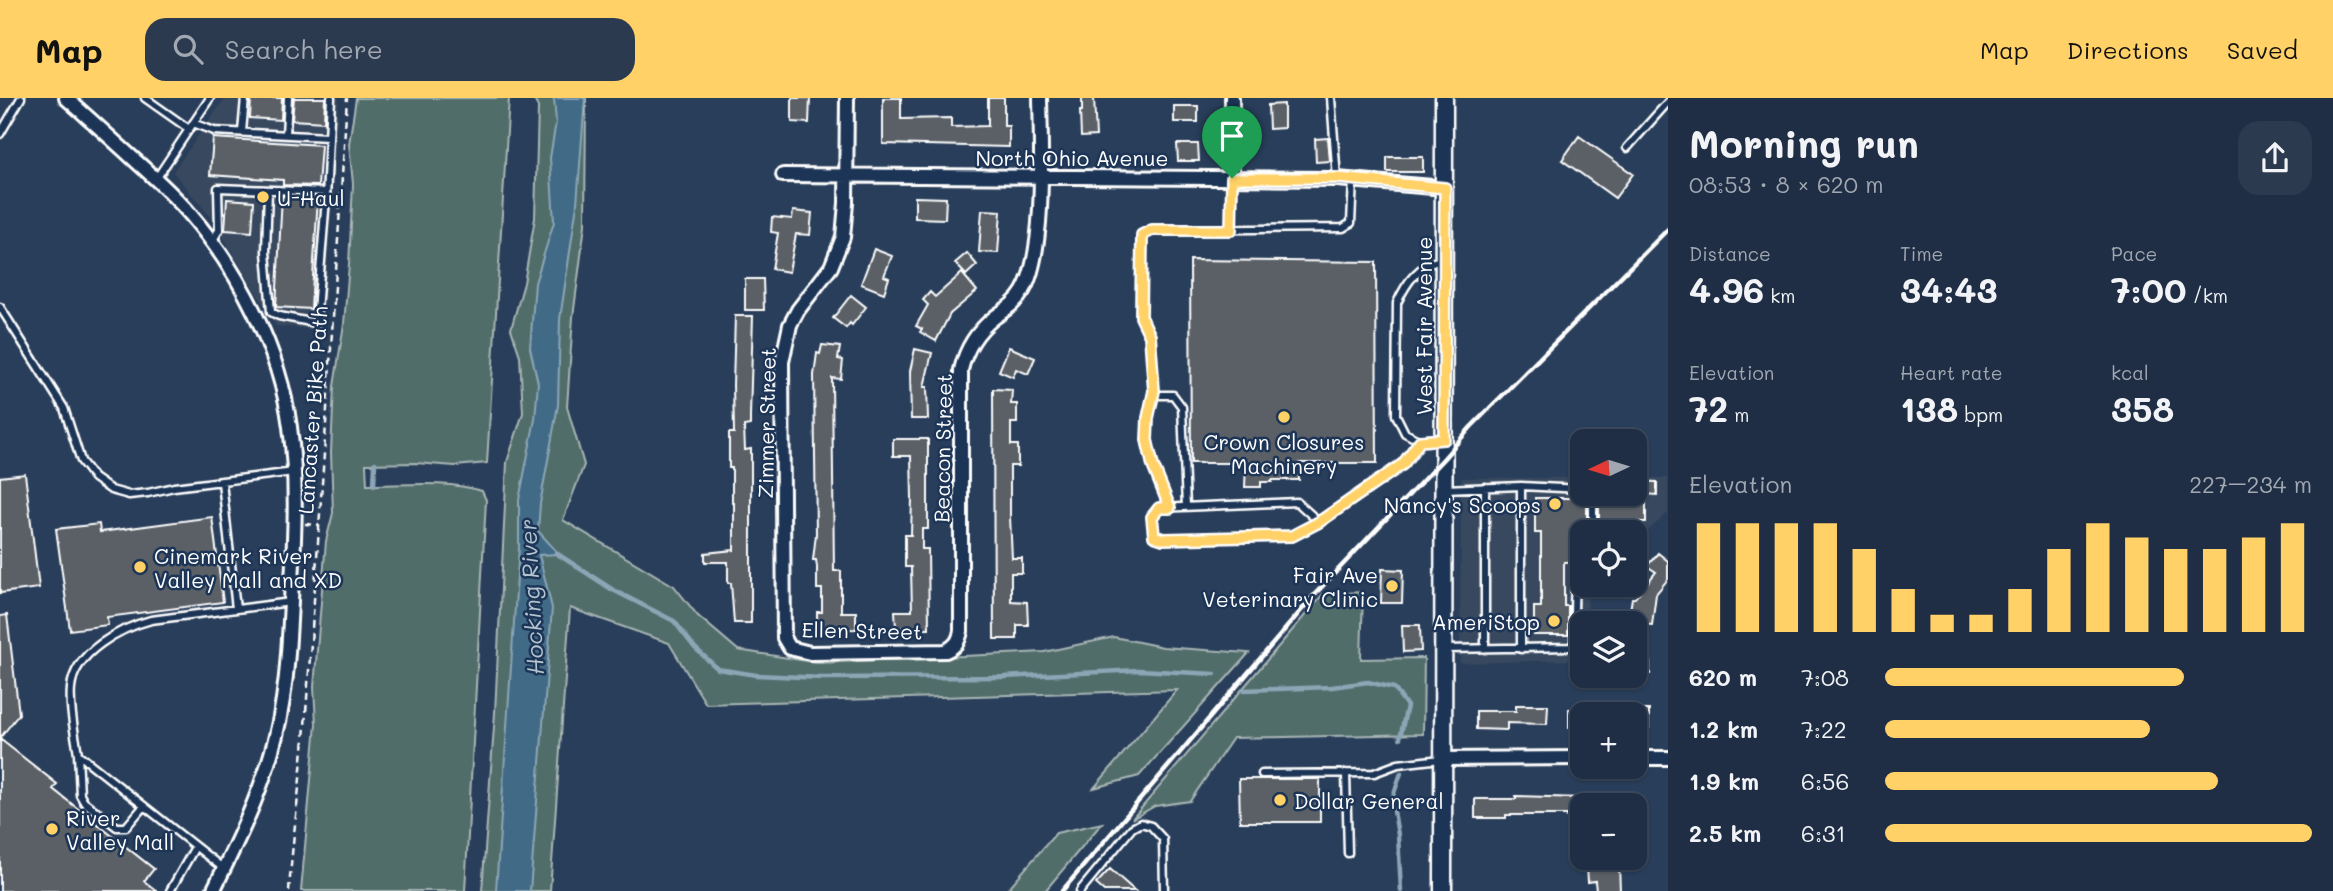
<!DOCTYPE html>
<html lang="en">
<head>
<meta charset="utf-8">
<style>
  :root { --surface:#1f2e44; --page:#2c3a4f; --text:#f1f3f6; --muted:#a1a8b2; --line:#3c4a5d; --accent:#ffd166 }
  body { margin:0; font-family:Mali,sans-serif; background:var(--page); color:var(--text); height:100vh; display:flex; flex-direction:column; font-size:26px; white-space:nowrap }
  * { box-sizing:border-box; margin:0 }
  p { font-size:23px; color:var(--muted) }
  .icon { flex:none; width:38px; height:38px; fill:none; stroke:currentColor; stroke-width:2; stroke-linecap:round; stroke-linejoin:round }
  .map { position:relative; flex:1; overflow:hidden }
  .panel { display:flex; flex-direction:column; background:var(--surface); width:665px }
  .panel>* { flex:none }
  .needle { width:46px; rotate:266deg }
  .controls { position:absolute; left:1570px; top:331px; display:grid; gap:14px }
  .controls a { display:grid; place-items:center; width:77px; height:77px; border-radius:14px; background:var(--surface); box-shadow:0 2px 5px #0004,0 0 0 2px var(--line); font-size:35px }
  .pin { position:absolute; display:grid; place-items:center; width:60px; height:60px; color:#fff; margin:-72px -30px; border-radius:50% 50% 50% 0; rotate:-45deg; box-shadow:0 0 7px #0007 }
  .pin .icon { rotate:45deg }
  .round { display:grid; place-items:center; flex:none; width:74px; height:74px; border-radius:21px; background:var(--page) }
  .head { display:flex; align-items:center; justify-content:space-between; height:119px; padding:0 21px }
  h1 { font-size:38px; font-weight:700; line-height:52px }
  .stats { display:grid; grid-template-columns:repeat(3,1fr); gap:10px; height:119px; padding:7px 21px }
  .stats div { display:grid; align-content:center }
  .stats b { font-size:35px; font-weight:700 }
  .stats small { font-size:19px; font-weight:400 }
  .stats p { font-size:19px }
  .chart { height:196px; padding:14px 21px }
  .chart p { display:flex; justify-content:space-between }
  .chart svg { width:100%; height:126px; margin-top:7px; stroke:var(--accent); stroke-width:6 }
  ul { padding:0 21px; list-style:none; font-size:23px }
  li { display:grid; grid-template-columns:112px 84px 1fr; align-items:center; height:52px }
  li i { height:18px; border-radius:9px; background:var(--accent) }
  header { display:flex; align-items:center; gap:42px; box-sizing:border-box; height:98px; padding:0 35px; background:var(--accent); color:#111 }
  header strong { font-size:33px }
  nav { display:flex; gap:38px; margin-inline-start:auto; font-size:24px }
  .search { width:490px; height:63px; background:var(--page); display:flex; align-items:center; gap:18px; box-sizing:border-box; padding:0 24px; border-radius:21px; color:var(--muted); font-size:26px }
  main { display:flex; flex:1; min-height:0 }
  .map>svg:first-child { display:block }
  .built { fill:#38485e }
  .green { fill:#516d6b; stroke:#a8b6b5; stroke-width:2 }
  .water { fill:#406b86; stroke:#8ca6b6; stroke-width:2 }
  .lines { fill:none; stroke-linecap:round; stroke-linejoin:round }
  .stream { stroke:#8ca6b6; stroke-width:4.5 }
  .building { fill:#5a6066; stroke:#fff; stroke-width:2 }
  .service-casing { stroke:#fff; stroke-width:11 }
  .minor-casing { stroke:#fff; stroke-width:18 }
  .tertiary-casing { stroke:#fff; stroke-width:21 }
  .path { stroke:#fff; stroke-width:2.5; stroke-dasharray:7 5; stroke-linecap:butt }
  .service { stroke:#1d3557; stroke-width:6 }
  .minor { stroke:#1d3557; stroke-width:12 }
  .tertiary { stroke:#1d3557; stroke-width:16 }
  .rail { stroke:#fff; stroke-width:4.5 }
  .route-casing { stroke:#fff; stroke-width:14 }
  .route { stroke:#ffd166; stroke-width:9 }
  .poi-dot { fill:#ffd166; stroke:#1d3557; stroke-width:2.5 }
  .labels { text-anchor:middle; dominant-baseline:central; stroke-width:5; stroke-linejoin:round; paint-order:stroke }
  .street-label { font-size:21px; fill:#fff; stroke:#1d3557 }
  .poi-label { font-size:21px; fill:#fff; stroke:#1d3557; text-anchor:start }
  .water-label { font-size:23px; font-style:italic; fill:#b3c4cf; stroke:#1d3557 }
</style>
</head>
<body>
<header>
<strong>Map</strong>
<div class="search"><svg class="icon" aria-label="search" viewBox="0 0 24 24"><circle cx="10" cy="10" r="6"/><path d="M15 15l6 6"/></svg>Search here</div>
<nav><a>Map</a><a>Directions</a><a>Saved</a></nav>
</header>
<main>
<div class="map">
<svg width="1668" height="793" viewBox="0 0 1668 793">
  <rect width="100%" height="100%" fill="#293e5a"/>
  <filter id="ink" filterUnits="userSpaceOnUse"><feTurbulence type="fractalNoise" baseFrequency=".0143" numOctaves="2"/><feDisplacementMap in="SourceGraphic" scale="14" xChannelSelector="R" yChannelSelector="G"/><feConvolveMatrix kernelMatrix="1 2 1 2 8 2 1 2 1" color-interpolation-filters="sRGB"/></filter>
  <g filter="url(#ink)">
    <path class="built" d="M 225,0 L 339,0 L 323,232 L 276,228 L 214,123 L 173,74 Z
      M 1461,380 L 1582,380 L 1582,396 L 1634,396 L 1635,380 L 1668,380 L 1668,415 L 1635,444 L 1634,434 L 1582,434 L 1582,486 L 1588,487 L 1587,525 L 1582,525 L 1582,562 L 1460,565 Z"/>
    <path class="green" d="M 356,0 L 509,0 L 487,365 L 455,368 L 415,365 L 366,366 L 367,387 C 405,387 446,382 482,393 L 486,402 L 465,793 L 301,793 L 316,626 L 314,589 L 326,443 L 333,415 L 331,354 L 334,288 L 344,226 L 349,166 L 353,86 L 349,46 Z
      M 533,0 L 586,0 L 585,127 L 573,219 L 567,309 L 584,367 L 563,422 L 674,488 L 698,518 L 738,552 L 819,565 L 1044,554 L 1114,539 L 1163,549 L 1249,555 L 1139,678 L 1094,690 L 1177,592 L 706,606 L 669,545 L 570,510 L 550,793 L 482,793 L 495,615 L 507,364 L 523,315 L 520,258 L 511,231 L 524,185 L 535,120 L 538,9 Z
      M 1363,494 L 1361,561 L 1424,560 L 1423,636 L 1233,640 L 1190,703 L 1155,708 L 1132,721 L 1323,496 Z
      M 1102,725 L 1045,793 L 1006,793 L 1056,735 Z"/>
    <path class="water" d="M 554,0 L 585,0 L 577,106 L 560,221 L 558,307 L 540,406 L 538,433 L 559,456 L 539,457 L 552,510 L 530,793 L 496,793 L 519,449 L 519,402 L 535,321 L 538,285 L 530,250 L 535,185 L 554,124 L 550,60 L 556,24 Z"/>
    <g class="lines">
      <path class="stream" d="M 374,387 L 375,365
        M 556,455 L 613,492 L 674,523 L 695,550 L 718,571 L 756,577 L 823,580 L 1004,579 L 1139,572 L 1215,576
        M 1244,592 L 1332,589 L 1368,584 L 1394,590 L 1407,608 L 1400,640
        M 1401,793 L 1398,737 L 1392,701 L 1401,675"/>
    </g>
    <path class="building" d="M 251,0 L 282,0 L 281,22 L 250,20 Z
      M 294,0 L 325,0 L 324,24 L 292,22 Z
      M 792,0 L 810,0 L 809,25 L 792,24 Z
      M 883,0 L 901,0 L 901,21 L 951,20 L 951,29 L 988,28 L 988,0 L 1004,0 L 1004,28 L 1009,28 L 1009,49 L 883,46 Z
      M 1082,0 L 1094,0 L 1096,38 L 1081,39 L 1080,13 L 1082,13 Z
      M 1284,6 L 1284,30 L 1269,31 L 1268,7 Z
      M 1174,8 L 1198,8 L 1198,24 L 1174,24 Z
      M 1579,38 L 1633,76 L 1615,100 L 1562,62 Z
      M 213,40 L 321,47 L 318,88 L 283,87 L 283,82 L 210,77 Z
      M 1328,40 L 1330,63 L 1316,64 L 1315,41 Z
      M 1177,46 L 1198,46 L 1199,63 L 1178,63 Z
      M 1387,59 L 1423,59 L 1423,74 L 1387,74 Z
      M 282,98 L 318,99 L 311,211 L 276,209 Z
      M 915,99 L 946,100 L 945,121 L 915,120 Z
      M 227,101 L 254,103 L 252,134 L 225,132 Z
      M 982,112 L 1001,113 L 998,155 L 979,154 Z
      M 793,113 L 812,115 L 810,137 L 796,136 L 789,174 L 772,171 L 778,135 L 771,134 L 772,119 L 792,121 Z
      M 874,151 L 892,158 L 884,178 L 889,180 L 884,195 L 861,186 Z
      M 967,155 L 977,167 L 966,177 L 955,165 Z
      M 1190,162 L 1376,164 L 1377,365 L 1299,365 L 1299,382 L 1272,382 L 1272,384 L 1261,384 L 1261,389 L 1245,389 L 1246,365 L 1191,365 Z
      M 962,175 L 977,193 L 950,216 L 936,243 L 920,234 L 922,231 L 916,228 L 928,207 L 923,202 L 930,194 L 935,199 Z
      M 745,181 L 763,181 L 764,212 L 745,212 Z
      M 851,197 L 866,209 L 852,227 L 850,225 L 846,230 L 833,220 Z
      M 735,218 L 753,218 L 750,318 L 750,327 L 744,328 L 745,352 L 751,351 L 751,525 L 734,525 L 731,485 L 728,485 L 728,464 L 705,464 L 705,455 L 734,452 L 734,405 L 732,405 L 732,370 L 729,370 L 729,335 L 734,335 L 733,287 Z
      M 822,247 L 840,249 L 838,261 L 843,262 L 841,281 L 832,280 L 834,473 L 841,473 L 841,514 L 856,514 L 856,531 L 817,532 L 817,514 L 822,514 L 822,491 L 817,491 L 817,469 L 816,462 L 813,462 L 816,436 L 814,277 L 817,255 L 820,256 Z
      M 1009,249 L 1035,260 L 1028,276 L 1016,271 L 1013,279 L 999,273 Z
      M 915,251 L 932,255 L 924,289 L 927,289 L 928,321 L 911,321 L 910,273 Z
      M 993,291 L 1012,292 L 1011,306 L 1017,306 L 1017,325 L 1011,325 L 1011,347 L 1018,347 L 1018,368 L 1010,368 L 1010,419 L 1012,460 L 1022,460 L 1022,475 L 1011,475 L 1011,503 L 1027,504 L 1028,527 L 1017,527 L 1017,541 L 994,541 Z
      M 893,341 L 928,341 L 928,431 L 922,431 L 922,451 L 928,451 L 929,530 L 896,530 L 895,513 L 912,513 L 911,469 L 905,469 L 905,437 L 911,437 L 912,400 L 911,358 L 893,358 Z
      M 25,376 L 39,490 L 0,495 L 0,379 Z
      M 1634,383 L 1657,384 L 1657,397 L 1646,396 L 1646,424 L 1638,424 L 1638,429 L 1623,429 L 1623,434 L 1599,434 L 1599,396 L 1634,396 Z
      M 1586,396 L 1587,396 L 1587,434 L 1582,434 L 1582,448 L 1572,448 L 1572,464 L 1564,464 L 1564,508 L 1568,508 L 1568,537 L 1534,537 L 1534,509 L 1541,509 L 1541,435 L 1535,435 L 1535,400 L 1585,400 Z
      M 212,419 L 223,504 L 107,519 L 108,527 L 70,532 L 56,431 L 99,426 L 100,434 Z
      M 1658,455 L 1668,463 L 1668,481 L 1656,496 L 1652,527 L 1628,525 L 1632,500 L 1635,500 L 1656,474 L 1647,468 Z
      M 1382,471 L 1403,472 L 1402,505 L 1381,505 Z
      M 7,517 L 19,616 L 0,640 L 0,518 Z
      M 1402,527 L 1420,527 L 1421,553 L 1403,554 Z
      M 1634,551 L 1650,551 L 1650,576 L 1634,576 Z
      M 1516,607 L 1548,607 L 1547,626 L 1507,625 L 1507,632 L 1476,631 L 1476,613 L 1516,613 Z
      M 1569,611 L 1582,611 L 1582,630 L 1569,630 Z
      M 1634,612 L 1649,612 L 1649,630 L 1634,630 Z
      M 0,641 L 57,686 L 53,691 L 154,771 L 144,783 L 157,793 L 0,793 Z
      M 1239,681 L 1320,681 L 1320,724 L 1240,724 Z
      M 1516,698 L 1582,700 L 1582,719 L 1567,719 L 1568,717 L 1506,717 L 1506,720 L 1475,720 L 1475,701 L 1516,701 Z
      M 1619,767 L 1620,793 L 1596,793 L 1595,783 L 1588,784 L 1587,768 Z
      M 1110,771 L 1135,793 L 1104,793 L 1096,786 Z"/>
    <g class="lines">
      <g class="service-casing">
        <path id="service" d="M 145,0 L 189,31
          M 1331,0 L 1337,81
          M 193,25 L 214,33 L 328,39
          M 242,34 L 245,0
          M 0,36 L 21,0
          M 286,36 L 288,0
          M 1627,50 L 1668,4
          M 156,81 L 210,0
          M 268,92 L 266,154 L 271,214 L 279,218 L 316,225 L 326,100 L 331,0
          M 1232,132 L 1232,80
          M 212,144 L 219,132 L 218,90 L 326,94
          M 0,209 L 64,310 L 81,363 L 94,380 L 111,392 L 129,397 L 148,395 L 174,389 L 294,374
          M 1153,297 L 1173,297 L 1182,309 L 1186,409
          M 1442,341 L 1420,343 L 1405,335 L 1396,317 L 1397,205 C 1406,185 1419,165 1443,162
          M 222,384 L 236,511
          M 1485,389 L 1485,551
          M 1444,391 L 1521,388 L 1582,391
          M 1593,396 L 1593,434
          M 1170,410 L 1153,368 L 1147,342 L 1148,320 L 1154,293 L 1150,238 L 1141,219 L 1142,137 L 1152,132 L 1343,130 L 1351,125 L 1353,82
          M 1319,424 L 1297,404 L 1159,410 L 1152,419 L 1154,438 L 1163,441 L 1292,438 L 1319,424 L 1403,366 L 1420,343
          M 1446,551 L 1571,549 L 1574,545 C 1575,522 1571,480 1582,460
          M 1521,551 L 1521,388
          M 78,656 L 80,697 L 84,704 L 117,729 L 126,729 L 143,709
          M 1346,675 L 1348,755
          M 1262,676 L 1374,675 L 1398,666 L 1441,661
          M 224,771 L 78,656 C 75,635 69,611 71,590 C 74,554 121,530 151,522 L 291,504
          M 170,793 L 195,749
          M 1080,793 L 1132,730 L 1141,725 L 1151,728 L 1163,741 L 1164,793"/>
      </g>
      <g class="minor-casing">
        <path id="minor" d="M 66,0 C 90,21 113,42 137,64 C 155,80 174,97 190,116 C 240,174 280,252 290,329 C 297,380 295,431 292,483 C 289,541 288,600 271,656 C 257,704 235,748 213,793
          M 847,0 L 846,105 L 843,139 L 831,169 L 798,212 L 790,227 L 782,264 L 784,540 L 790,550 L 810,555 L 946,553 C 956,548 959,543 961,533 L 961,272 C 966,250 977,233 995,219 C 1006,211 1016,205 1023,193 C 1046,154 1041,48 1040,0
          M 783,77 L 1337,81 L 1445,90
          M 1232,80 L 1232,0
          M 1634,660 L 1668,660
          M 1443,661 L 1582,660"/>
      </g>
      <g class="tertiary-casing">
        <path id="tertiary" d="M 1443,793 L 1444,0"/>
      </g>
      <path class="path" d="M 305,426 L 319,427
        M 289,793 C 293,733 302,674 306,614 C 321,409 334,205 347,0"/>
      <use href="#service" class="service"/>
      <use href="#minor" class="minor"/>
      <use href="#tertiary" class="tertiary"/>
      <path class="rail" d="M 1062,793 L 1316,495 L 1444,360 L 1471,329 L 1668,131"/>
    </g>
  </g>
  <g class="lines" filter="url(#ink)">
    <g class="route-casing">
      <path id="route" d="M 1232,80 L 1337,80 L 1445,90 L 1444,341 L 1420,343 L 1403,366 L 1319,424 L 1292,438 L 1163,441 L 1154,438 L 1152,419 L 1159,410 L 1170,410 L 1153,368 L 1147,342 L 1148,320 L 1154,293 L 1150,238 L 1141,219 L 1142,137 L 1152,132 L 1231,132 Z"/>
    </g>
    <use href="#route" class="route"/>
  </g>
  <g class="poi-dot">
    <circle cx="263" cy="99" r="7"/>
    <circle cx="1284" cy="319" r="7"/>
    <circle cx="1555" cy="406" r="7"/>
    <circle cx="140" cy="469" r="7"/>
    <circle cx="1392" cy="488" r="7"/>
    <circle cx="1554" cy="523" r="7"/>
    <circle cx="1280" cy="702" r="7"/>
    <circle cx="52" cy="731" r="7"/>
  </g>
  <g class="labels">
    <g class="street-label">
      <text x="1072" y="59">North Ohio Avenue</text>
      <text transform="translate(1423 228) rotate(-90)">West Fair Avenue</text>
      <text transform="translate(312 312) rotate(-86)">Lancaster Bike Path</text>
      <text transform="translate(766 325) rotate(-89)">Zimmer Street</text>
      <text transform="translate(942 350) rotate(-89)">Beacon Street</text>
      <text transform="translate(862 532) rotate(1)">Ellen Street</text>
    </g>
    <g class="poi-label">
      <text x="277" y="99">U-Haul</text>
      <text x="1284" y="343" text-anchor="middle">Crown Closures<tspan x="1284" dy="24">Machinery</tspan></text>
      <text x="1541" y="406" text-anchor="end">Nancy's Scoops</text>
      <text x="154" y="457">Cinemark River<tspan x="154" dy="24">Valley Mall and XD</tspan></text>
      <text x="1378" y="476" text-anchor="end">Fair Ave<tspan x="1378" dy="24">Veterinary Clinic</tspan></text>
      <text x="1540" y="523" text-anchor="end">AmeriStop</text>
      <text x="1294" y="702">Dollar General</text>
      <text x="66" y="719">River<tspan x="66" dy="24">Valley Mall</tspan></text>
    </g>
    <g class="water-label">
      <text transform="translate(531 499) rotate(-93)">Hocking River</text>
    </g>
  </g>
</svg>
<div class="controls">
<a><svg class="needle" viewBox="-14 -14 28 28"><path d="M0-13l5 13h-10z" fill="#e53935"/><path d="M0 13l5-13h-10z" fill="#a1a8b2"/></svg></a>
<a><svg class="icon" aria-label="locate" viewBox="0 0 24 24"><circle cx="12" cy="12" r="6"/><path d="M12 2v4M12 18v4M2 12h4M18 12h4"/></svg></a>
<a><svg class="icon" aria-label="layers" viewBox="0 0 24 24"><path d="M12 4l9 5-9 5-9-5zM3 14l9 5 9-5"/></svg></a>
<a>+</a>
<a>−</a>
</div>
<div class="pin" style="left:1232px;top:80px;background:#1e9e55"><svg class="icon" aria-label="arrive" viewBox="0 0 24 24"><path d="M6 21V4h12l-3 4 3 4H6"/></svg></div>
</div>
<section class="panel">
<div class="head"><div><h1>Morning run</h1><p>08:53 · 8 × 620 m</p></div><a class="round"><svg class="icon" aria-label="share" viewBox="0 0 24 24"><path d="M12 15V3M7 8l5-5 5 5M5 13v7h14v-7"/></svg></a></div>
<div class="stats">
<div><p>Distance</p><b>4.96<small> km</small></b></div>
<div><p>Time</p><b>34:43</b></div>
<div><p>Pace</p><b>7:00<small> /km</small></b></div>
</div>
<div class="stats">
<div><p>Elevation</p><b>72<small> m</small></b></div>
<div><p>Heart rate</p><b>138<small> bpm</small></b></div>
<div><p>kcal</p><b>358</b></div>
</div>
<div class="chart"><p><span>Elevation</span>227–234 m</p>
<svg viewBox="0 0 160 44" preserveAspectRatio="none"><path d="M5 44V6M15 44V6M25 44V6M35 44V6M45 44V15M55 44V29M65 44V38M75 44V38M85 44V29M95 44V15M105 44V6M115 44V11M125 44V15M135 44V15M145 44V11M155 44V6"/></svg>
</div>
<ul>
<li><b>620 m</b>7:08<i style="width:70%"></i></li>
<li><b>1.2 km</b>7:22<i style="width:62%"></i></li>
<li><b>1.9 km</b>6:56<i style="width:78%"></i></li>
<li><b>2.5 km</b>6:31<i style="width:100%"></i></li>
</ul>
</section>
</main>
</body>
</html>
